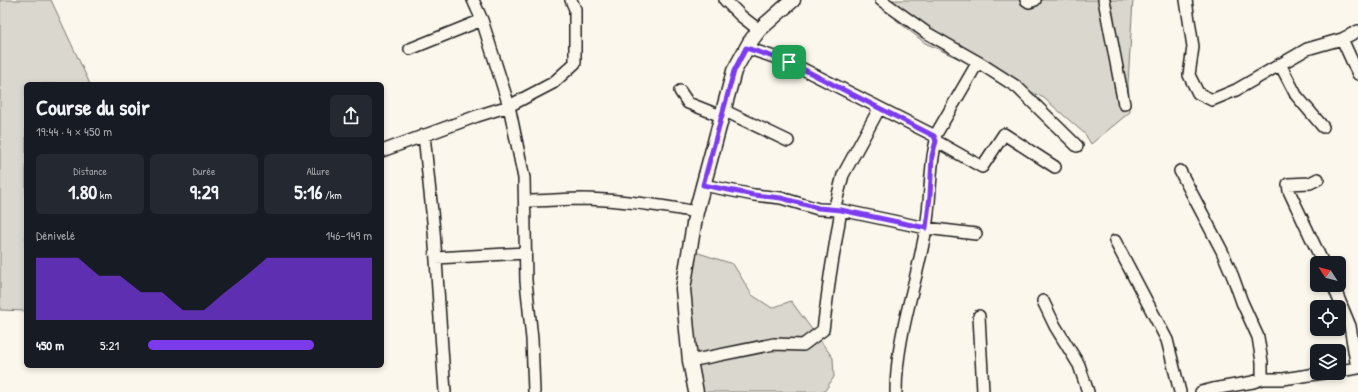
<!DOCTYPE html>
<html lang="fr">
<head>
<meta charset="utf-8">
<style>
  :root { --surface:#171b24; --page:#242831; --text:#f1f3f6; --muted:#9ea1a6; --accent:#7c3aed }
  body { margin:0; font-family:"Patrick Hand",sans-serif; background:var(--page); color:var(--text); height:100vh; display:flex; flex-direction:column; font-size:15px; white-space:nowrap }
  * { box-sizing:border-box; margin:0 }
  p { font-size:13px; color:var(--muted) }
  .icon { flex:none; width:22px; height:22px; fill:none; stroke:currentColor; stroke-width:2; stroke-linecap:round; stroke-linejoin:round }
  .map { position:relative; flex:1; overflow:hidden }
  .panel { position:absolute; left:24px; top:82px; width:360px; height:286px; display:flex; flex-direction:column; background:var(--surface); border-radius:6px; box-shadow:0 2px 6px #0003 }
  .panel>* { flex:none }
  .needle { width:26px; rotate:306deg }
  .fabs { position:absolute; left:1310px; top:256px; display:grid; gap:8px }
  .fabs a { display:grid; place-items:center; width:36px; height:36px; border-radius:6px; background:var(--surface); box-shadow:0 2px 6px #0003; font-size:20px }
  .pin { position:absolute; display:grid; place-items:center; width:34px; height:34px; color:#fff; margin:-17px; border-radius:8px; box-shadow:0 2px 6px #0006 }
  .round { display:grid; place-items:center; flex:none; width:42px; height:42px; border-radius:6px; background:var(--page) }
  .head { display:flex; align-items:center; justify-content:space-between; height:68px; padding:0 12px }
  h1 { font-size:22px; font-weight:700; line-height:30px }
  .figures { display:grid; grid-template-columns:repeat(3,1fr); gap:6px; height:68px; padding:4px 12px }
  .figures div { display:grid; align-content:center; border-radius:6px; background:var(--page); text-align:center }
  .figures b { font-size:20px; font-weight:700 }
  .figures small { font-size:11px; font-weight:400 }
  .figures p { font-size:11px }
  .chart { height:112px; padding:8px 12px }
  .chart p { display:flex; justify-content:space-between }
  .chart svg { width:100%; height:72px; margin-top:4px; fill:var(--accent); opacity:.7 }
  ul { padding:0 12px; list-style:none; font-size:13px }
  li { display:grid; grid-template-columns:64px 48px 1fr; align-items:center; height:30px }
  li i { height:10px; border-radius:5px; background:var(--accent) }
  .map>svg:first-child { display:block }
  .green { fill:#dad7ce; stroke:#7b7a75 }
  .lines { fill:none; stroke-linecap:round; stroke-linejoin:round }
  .minor-casing { stroke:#1c1c1c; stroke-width:14 }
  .tertiary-casing { stroke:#1c1c1c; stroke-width:17 }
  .minor { stroke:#fbf7ec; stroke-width:11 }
  .tertiary { stroke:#fbf7ec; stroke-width:14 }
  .route-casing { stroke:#fff; stroke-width:8 }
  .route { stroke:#7c3aed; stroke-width:5 }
</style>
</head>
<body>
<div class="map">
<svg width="1358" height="392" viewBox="0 0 1358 392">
  <rect width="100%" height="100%" fill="#fbf7ec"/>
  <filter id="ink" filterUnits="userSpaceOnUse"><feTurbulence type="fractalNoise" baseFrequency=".025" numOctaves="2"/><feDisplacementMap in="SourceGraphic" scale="8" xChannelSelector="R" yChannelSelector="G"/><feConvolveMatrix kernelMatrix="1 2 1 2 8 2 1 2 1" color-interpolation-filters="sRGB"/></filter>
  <g filter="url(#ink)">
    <path class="green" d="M 0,0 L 51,0 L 90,84 L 26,84 L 26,311 L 0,310 Z
      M 890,0 L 1133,0 L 1128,83 L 1130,112 L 1091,144 L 1085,134 L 1044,98 L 925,43 L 896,20 Z
      M 689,250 L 733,264 L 752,295 L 772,308 L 791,301 L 833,358 L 834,377 L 824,392 L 696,392 L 690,361 Z"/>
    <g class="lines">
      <g class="minor-casing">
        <path id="minor" d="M 473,0 L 482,20 L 509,106 L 524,178 L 526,281 L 532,339 L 534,392
          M 725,0 L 741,16 L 759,30
          M 881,0 L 927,33 L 978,62 L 1017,87 L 1077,146
          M 1026,0 L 1029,2 L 1035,0
          M 1104,0 L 1124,104
          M 1186,0 L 1193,47 L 1189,75 L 1198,93 L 1212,100 L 1236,90 L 1307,49 L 1342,39 L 1358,31
          M 1342,39 L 1358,74
          M 747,48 L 789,62 L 935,136 L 936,141 L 982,167 L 1004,134 L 1055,167
          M 410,49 L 482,20
          M 1280,64 L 1296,95 L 1323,127
          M 680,91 L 688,103 L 721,116
          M 723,110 L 788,141
          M 424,135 L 434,231 L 445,392
          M 935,136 L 978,62
          M 382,151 L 477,116 L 509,106 L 553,83 L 575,63 L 575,9 L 571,0
          M 1180,171 L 1222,251 L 1233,277 L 1242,302 L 1258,337 L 1262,362 L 1262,379
          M 1318,179 L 1310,183 L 1288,184 L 1289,191 L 1323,263
          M 703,185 L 754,195 L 781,198 L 818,209 L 841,210 L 926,228 L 976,234
          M 526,201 C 545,201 565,199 584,199 C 622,200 659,205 696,212
          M 834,210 L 843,175 L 879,109
          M 1115,241 L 1167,340 L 1180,392
          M 436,258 L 526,253
          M 1333,285 L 1350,326 L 1357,368
          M 1043,301 L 1055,326 L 1079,365 L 1088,392
          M 979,316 L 983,392
          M 690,361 L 774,344 L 803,345 L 823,330 L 830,276 L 841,210
          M 1339,371 L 1358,368
          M 896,392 C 896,336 917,283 926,228 C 931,199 929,169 936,141
          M 1201,392 L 1213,389 L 1253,382 L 1262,379 L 1283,379 L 1323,373"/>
      </g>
      <g class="tertiary-casing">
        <path id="tertiary" d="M 696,392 L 690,361 L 683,289 L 696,212 L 734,71 L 750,42 L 759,30 L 793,0"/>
      </g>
      <use href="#minor" class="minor"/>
      <use href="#tertiary" class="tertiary"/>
    </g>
  </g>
  <g class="lines" filter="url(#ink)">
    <g class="route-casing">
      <path id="route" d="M 746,48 L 789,62 L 934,136 L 936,141 L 932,156 L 930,196 L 926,228 L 841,210 L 818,208 L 781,198 L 754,195 L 703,185 L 734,71 Z"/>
    </g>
    <use href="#route" class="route"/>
  </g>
</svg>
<div class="fabs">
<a><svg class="needle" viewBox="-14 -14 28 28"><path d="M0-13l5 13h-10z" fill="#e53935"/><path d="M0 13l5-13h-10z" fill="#9ea1a6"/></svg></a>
<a><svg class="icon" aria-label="locate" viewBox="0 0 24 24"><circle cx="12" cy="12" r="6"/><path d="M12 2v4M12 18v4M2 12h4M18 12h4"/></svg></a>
<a><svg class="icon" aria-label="layers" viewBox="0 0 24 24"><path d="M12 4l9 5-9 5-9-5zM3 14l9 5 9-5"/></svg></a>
</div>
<div class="pin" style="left:789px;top:62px;background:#1e9e55"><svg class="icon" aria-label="arrive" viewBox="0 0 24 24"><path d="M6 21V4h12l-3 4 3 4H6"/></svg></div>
<section class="panel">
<div class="head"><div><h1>Course du soir</h1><p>19:44 · 4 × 450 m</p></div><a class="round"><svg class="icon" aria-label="share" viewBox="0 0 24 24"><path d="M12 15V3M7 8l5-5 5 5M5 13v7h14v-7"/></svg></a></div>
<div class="figures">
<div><p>Distance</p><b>1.80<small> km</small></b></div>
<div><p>Durée</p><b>9:29</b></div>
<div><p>Allure</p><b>5:16<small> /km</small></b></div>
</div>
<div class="chart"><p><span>Dénivelé</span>146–149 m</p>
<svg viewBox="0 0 160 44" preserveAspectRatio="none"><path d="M0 44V6L10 6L20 6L30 17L40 17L50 27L60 27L70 38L80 38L90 27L100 17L110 6L120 6L130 6L140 6L150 6L160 6V44z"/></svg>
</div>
<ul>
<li><b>450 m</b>5:21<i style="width:74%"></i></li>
</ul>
</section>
</div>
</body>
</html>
